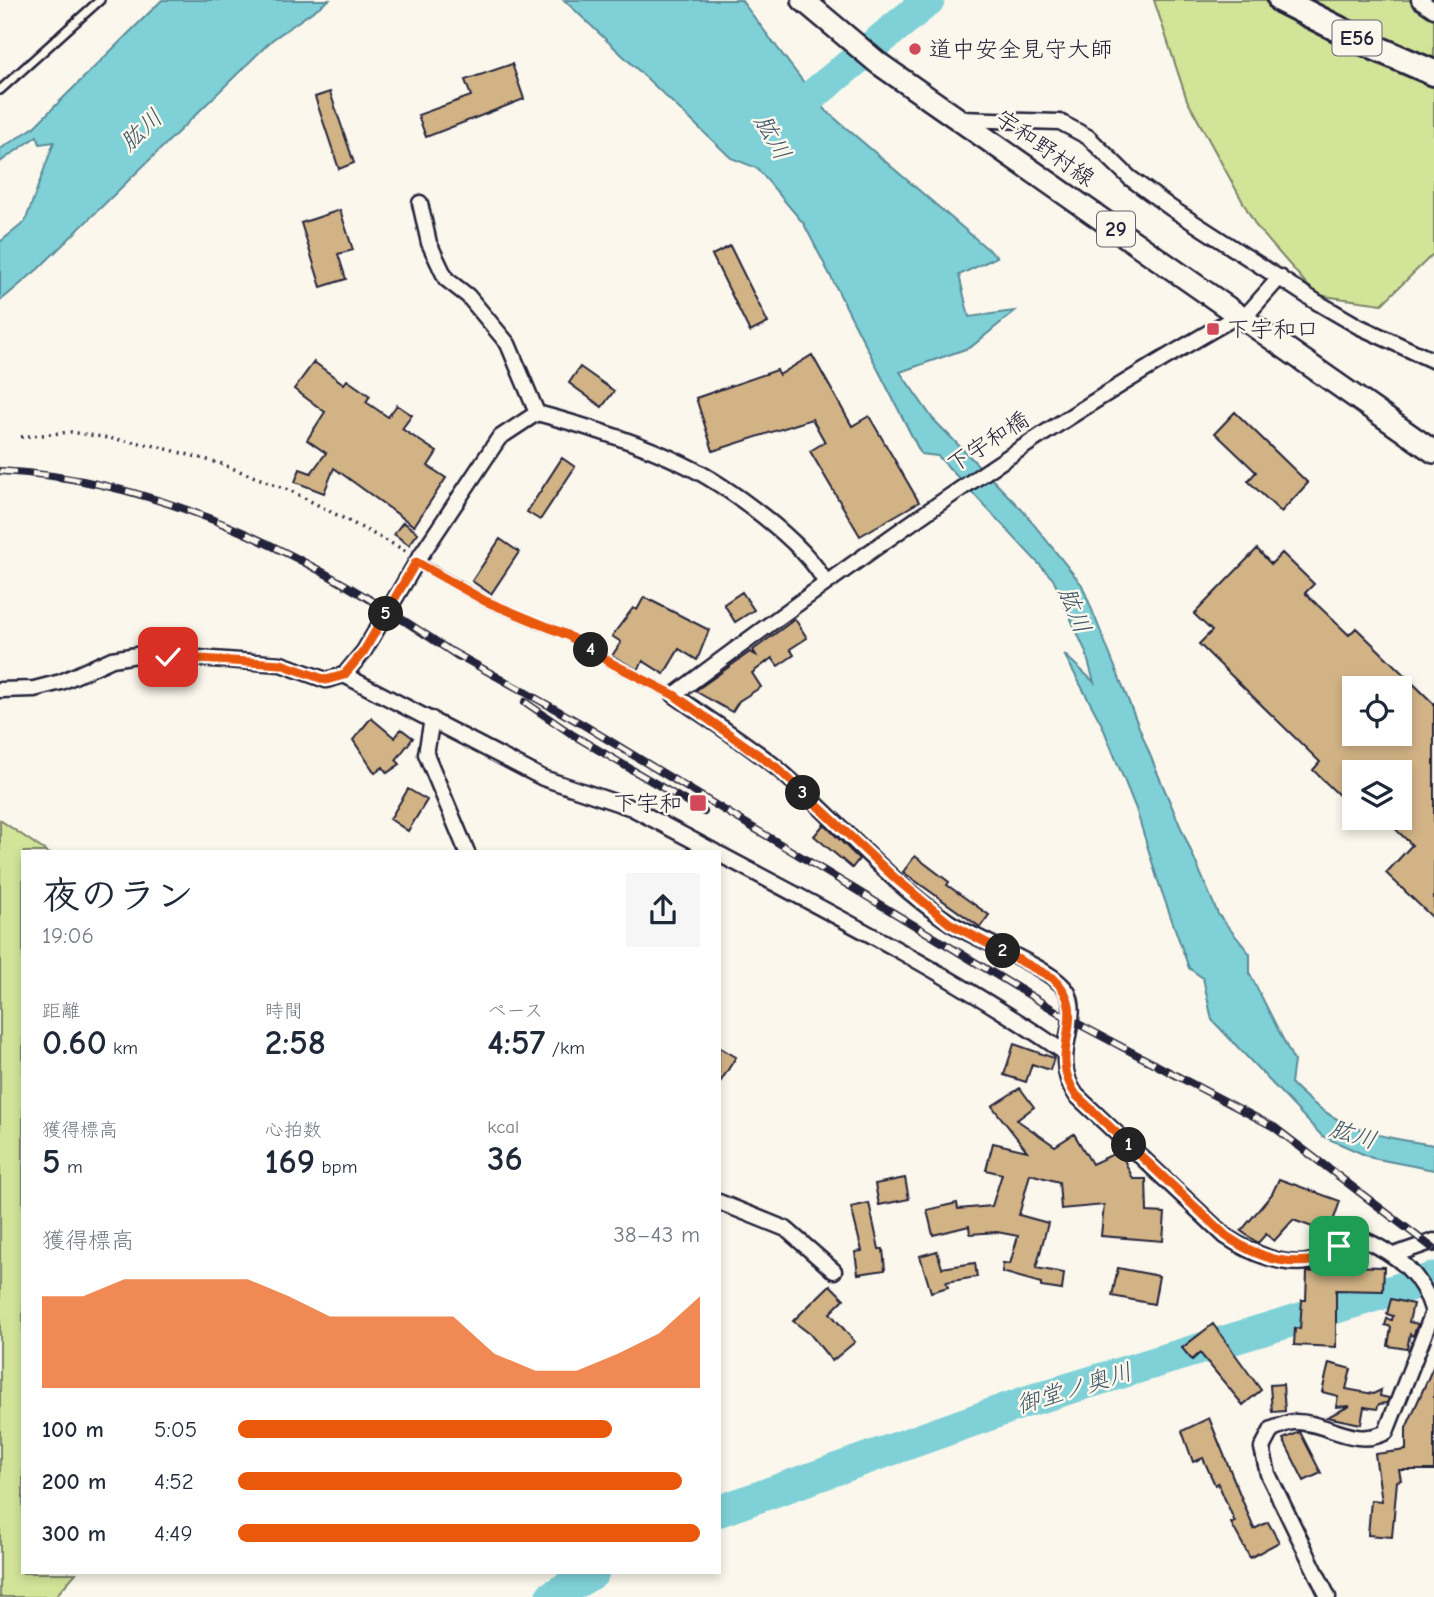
<!DOCTYPE html>
<html lang="ja">
<head>
<meta charset="utf-8">
<style>
  :root { --surface:#fff; --page:#f6f6f7; --text:#1f2937; --muted:#747a83; --accent:#ea580c }
  body { margin:0; font-family:"Comic Neue","Klee One",sans-serif; background:var(--page); color:var(--text); height:100vh; display:flex; flex-direction:column; font-size:26px; white-space:nowrap }
  * { box-sizing:border-box; margin:0 }
  p { font-size:23px; color:var(--muted) }
  .icon { flex:none; width:38px; height:38px; fill:none; stroke:currentColor; stroke-width:2; stroke-linecap:round; stroke-linejoin:round }
  .map { position:relative; flex:1; overflow:hidden }
  .details { position:absolute; left:21px; top:850px; width:700px; height:724px; display:flex; flex-direction:column; background:var(--surface); border-radius:0px; box-shadow:0 4px 10px #0003 }
  .details>* { flex:none }
  .buttons { position:absolute; left:1342px; top:676px; display:grid; gap:14px }
  .buttons a { display:grid; place-items:center; width:70px; height:70px; border-radius:0px; background:var(--surface); box-shadow:0 4px 10px #0003; font-size:35px }
  .pin { position:absolute; display:grid; place-items:center; width:60px; height:60px; color:#fff; margin:-30px; border-radius:14px; box-shadow:0 4px 10px #0006 }
  .km { position:absolute; width:35px; height:35px; margin:-18px; border-radius:50%; background:#222; color:#fff; font-size:19px; line-height:35px; text-align:center }
  .round { display:grid; place-items:center; flex:none; width:74px; height:74px; border-radius:0px; background:var(--page) }
  .head { display:flex; align-items:center; justify-content:space-between; height:119px; padding:0 21px }
  h1 { font-size:38px; font-weight:700; line-height:52px }
  .metrics { display:grid; grid-template-columns:repeat(3,1fr); gap:10px; height:119px; padding:7px 21px }
  .metrics div { display:grid; align-content:center }
  .metrics b { font-size:35px; font-weight:700 }
  .metrics small { font-size:19px; font-weight:400 }
  .metrics p { font-size:19px }
  .chart { height:196px; padding:14px 21px }
  .chart p { display:flex; justify-content:space-between }
  .chart svg { width:100%; height:126px; margin-top:7px; fill:var(--accent); opacity:.7 }
  ul { padding:0 21px; list-style:none; font-size:23px }
  li { display:grid; grid-template-columns:112px 84px 1fr; align-items:center; height:52px }
  li i { height:18px; border-radius:9px; background:var(--accent) }
  .map>svg:first-child { display:block }
  .green { fill:#d2e498; stroke:#7a836a; stroke-width:2 }
  .water { fill:#7fd1d7; stroke:#5a8b99; stroke-width:2 }
  .lines { fill:none; stroke-linecap:round; stroke-linejoin:round }
  .river { stroke:#7fd1d7; stroke-width:32 }
  .building { fill:#d2b386; stroke:#22223b; stroke-width:2; fill-rule:evenodd }
  .lane-casing { stroke:#22223b; stroke-width:12 }
  .street-casing { stroke:#22223b; stroke-width:19 }
  .primary-casing { stroke:#22223b; stroke-width:26 }
  .highway-casing { stroke:#22223b; stroke-width:30 }
  .path { stroke:#22223b; stroke-width:3.5; stroke-dasharray:2 5; stroke-linecap:butt }
  .lane { stroke:#fbf7ec; stroke-width:7 }
  .street { stroke:#fbf7ec; stroke-width:14 }
  .primary { stroke:#fbf7ec; stroke-width:21 }
  .highway { stroke:#fbf7ec; stroke-width:24 }
  .rail-casing { stroke:#22223b; stroke-width:8 }
  .rail { stroke:#fbf7ec; stroke-width:5; stroke-dasharray:16; stroke-linecap:butt }
  .route-casing { stroke:#fff; stroke-width:14 }
  .route { stroke:#ea580c; stroke-width:9 }
  .poi-dot { fill:#d1495b; stroke:#fbf7ec; stroke-width:2.5 }
  .labels { text-anchor:middle; dominant-baseline:central; stroke-width:5; stroke-linejoin:round; paint-order:stroke }
  .shield { fill:#fbf7ec; stroke:#636270; stroke-width:2 }
  .shield-label { font-size:21px; font-weight:bold; fill:#22223b }
  .poi-label { font-size:23px; fill:#22223b; stroke:#fbf7ec; text-anchor:start }
  .street-label { font-size:23px; fill:#22223b; stroke:#fbf7ec }
  .water-label { font-size:24px; font-style:italic; fill:#3e576a; stroke:#fbf7ec }
</style>
</head>
<body>
<div class="map">
<svg width="1434" height="1597" viewBox="0 0 1434 1597">
  <rect width="100%" height="100%" fill="#fbf7ec"/>
  <filter id="ink" filterUnits="userSpaceOnUse"><feTurbulence type="fractalNoise" baseFrequency=".0143" numOctaves="2"/><feDisplacementMap in="SourceGraphic" scale="14" xChannelSelector="R" yChannelSelector="G"/><feConvolveMatrix kernelMatrix="1 2 1 2 8 2 1 2 1" color-interpolation-filters="sRGB"/></filter>
  <g filter="url(#ink)">
    <path class="green" d="M 1154,0 L 1434,0 L 1434,253 L 1382,304 L 1316,295 L 1256,226 L 1187,100 Z
      M 0,820 L 47,852 L 23,852 L 23,1573 L 76,1573 L 55,1597 L 0,1597 Z"/>
    <path class="water" d="M 162,0 L 329,0 L 272,40 L 38,269 L 0,301 L 0,242 L 25,222 L 54,142 L 40,144 L 37,136 L 0,162 L 0,149 L 33,128 Z
      M 564,0 L 741,0 L 824,109 L 997,257 L 959,275 L 969,317 L 1015,311 L 971,347 L 900,372 L 933,419 L 1023,511 L 1082,585 L 1157,772 L 1218,914 L 1250,954 L 1250,974 L 1294,1061 L 1291,1083 C 1335,1129 1373,1136 1434,1145 L 1434,1170 L 1372,1158 L 1322,1136 L 1212,1020 L 1203,978 L 1189,968 L 1157,878 L 1136,809 L 1102,725 L 1064,654 L 1094,682 L 1085,650 L 1053,579 L 938,456 L 921,454 L 804,224 L 757,168 L 731,158 Z"/>
    <g class="lines">
      <path class="river" d="M 781,121 L 929,0
        M 719,1511 L 1028,1401 L 1434,1278
        M 551,1597 L 593,1573"/>
    </g>
    <path class="building" d="M 512,64 L 524,99 L 426,137 L 418,115 L 471,96 L 465,80 Z
      M 330,92 L 354,163 L 339,169 L 315,97 Z
      M 340,210 L 353,250 L 338,254 L 346,279 L 321,287 L 301,223 Z
      M 730,246 L 768,323 L 750,332 L 712,255 Z
      M 812,355 L 852,426 L 869,416 L 919,502 L 860,536 L 810,451 L 825,442 L 812,419 L 713,451 L 696,398 L 777,370 L 779,375 Z
      M 314,362 L 344,384 L 347,380 L 370,396 L 366,402 L 388,417 L 397,405 L 412,415 L 402,429 L 437,452 L 428,466 L 446,478 L 414,526 L 334,468 L 324,493 L 295,482 L 300,469 L 311,473 L 326,453 L 307,440 L 325,412 L 294,389 Z
      M 580,367 L 614,391 L 602,407 L 569,383 Z
      M 1235,412 L 1308,483 L 1281,512 L 1248,481 L 1256,472 L 1215,433 Z
      M 562,458 L 575,467 L 540,520 L 527,512 Z
      M 403,522 L 418,533 L 409,545 L 394,534 Z
      M 500,539 L 519,552 L 491,594 L 472,581 Z
      M 1257,549 L 1271,564 L 1282,553 L 1314,584 L 1305,593 L 1349,635 L 1356,628 L 1434,704 L 1434,919 L 1386,873 L 1412,845 L 1383,817 L 1400,817 L 1400,772 L 1354,772 L 1354,810 L 1313,770 L 1320,762 L 1199,644 L 1212,631 L 1194,614 ZM 1354,688 L 1400,688 L 1400,733 L 1354,733 Z
      M 742,592 L 754,610 L 735,622 L 724,604 Z
      M 644,597 L 709,630 L 697,660 L 679,649 L 664,674 L 643,661 L 638,670 L 612,656 L 621,642 L 612,636 L 633,608 L 637,610 Z
      M 795,619 L 807,638 L 790,649 L 794,655 L 778,666 L 772,658 L 752,673 L 761,687 L 739,701 L 732,712 L 695,691 L 750,652 L 756,655 L 753,650 Z
      M 371,718 L 395,738 L 401,729 L 413,738 L 396,760 L 400,764 L 387,773 L 383,767 L 375,773 L 353,740 Z
      M 408,789 L 427,800 L 408,831 L 390,819 Z
      M 824,824 L 859,859 L 852,868 L 814,836 Z
      M 915,856 L 949,882 L 947,885 L 989,915 L 980,927 L 903,872 Z
      M 1014,1044 L 1054,1058 L 1050,1070 L 1032,1064 L 1026,1082 L 1004,1075 Z
      M 719,1047 L 736,1057 L 719,1084 Z
      M 1020,1088 L 1034,1107 L 1017,1120 L 1055,1146 L 1074,1134 L 1092,1164 L 1120,1151 L 1133,1179 L 1146,1179 L 1147,1212 L 1165,1213 L 1163,1241 L 1101,1236 L 1104,1205 L 1061,1209 L 1059,1182 L 1030,1174 L 1019,1215 L 1048,1223 L 1036,1268 L 1064,1273 L 1062,1290 L 1041,1287 L 1041,1283 L 1002,1272 L 1003,1263 L 1010,1264 L 1018,1236 L 997,1232 L 970,1234 L 969,1226 L 933,1235 L 927,1210 L 957,1203 L 958,1209 L 992,1206 L 1002,1174 L 986,1170 L 993,1143 L 1027,1151 L 992,1106 Z
      M 905,1178 L 909,1199 L 879,1205 L 875,1184 Z
      M 1279,1179 L 1340,1201 L 1329,1233 L 1293,1220 L 1274,1241 L 1266,1234 L 1258,1243 L 1241,1231 L 1272,1194 Z
      M 869,1203 L 879,1249 L 883,1249 L 885,1270 L 858,1274 L 855,1252 L 862,1251 L 851,1207 Z
      M 937,1251 L 942,1268 L 975,1263 L 977,1277 L 946,1282 L 948,1287 L 931,1292 L 920,1256 Z
      M 1343,1266 L 1384,1267 L 1383,1291 L 1336,1290 L 1336,1347 L 1294,1345 L 1295,1328 L 1300,1329 L 1302,1300 L 1306,1300 L 1307,1272 L 1343,1269 Z
      M 1118,1268 L 1159,1276 L 1154,1304 L 1112,1296 Z
      M 830,1285 L 844,1299 L 830,1313 L 855,1342 L 832,1361 L 810,1334 L 793,1321 Z
      M 1391,1299 L 1413,1304 L 1409,1322 L 1418,1324 L 1413,1336 L 1410,1334 L 1407,1349 L 1388,1346 L 1391,1327 L 1385,1325 L 1387,1319 L 1392,1320 L 1393,1316 L 1387,1314 Z
      M 1213,1324 L 1261,1390 L 1243,1405 L 1200,1353 L 1192,1360 L 1182,1348 Z
      M 1329,1363 L 1351,1369 L 1346,1389 L 1373,1394 L 1381,1390 L 1380,1396 L 1389,1398 L 1387,1403 L 1379,1404 L 1377,1409 L 1364,1407 L 1361,1424 L 1327,1417 L 1350,1406 L 1336,1407 L 1338,1396 L 1322,1392 Z
      M 1434,1365 L 1434,1470 L 1399,1470 L 1401,1480 L 1397,1481 L 1392,1537 L 1368,1535 L 1371,1500 L 1382,1501 L 1375,1454 L 1406,1450 L 1406,1428 Z
      M 1283,1384 L 1285,1411 L 1272,1412 L 1270,1385 Z
      M 1209,1418 L 1254,1529 L 1268,1522 L 1279,1542 L 1250,1558 L 1231,1523 L 1235,1522 L 1218,1483 L 1215,1485 L 1203,1458 L 1193,1462 L 1182,1431 Z
      M 1300,1432 L 1321,1473 L 1304,1481 L 1283,1439 Z"/>
    <g class="lines">
      <g class="lane-casing">
        <path id="lane" d="M 0,90 L 100,0
          M 417,562 L 485,601 L 567,635 L 613,664 L 674,695"/>
      </g>
      <g class="street-casing">
        <path id="street" d="M 1419,0 L 1434,10
          M 959,119 L 1060,122 L 1088,137 L 1130,178 L 1171,208 L 1315,301 L 1358,326 L 1434,361
          M 420,203 L 429,243 L 446,279 L 468,296 L 508,344 L 537,413
          M 1239,315 C 1040,427 856,559 674,695 C 708,719 746,742 778,769 C 836,818 886,880 949,922 C 974,939 1056,969 1068,993 C 1082,1022 1049,1056 1076,1095 L 1225,1236 C 1249,1252 1289,1271 1318,1259 C 1334,1252 1346,1244 1363,1239 C 1398,1255 1422,1274 1433,1312 L 1386,1432 C 1354,1449 1326,1421 1294,1422 C 1287,1422 1279,1427 1272,1429 L 1262,1448 L 1268,1474 L 1328,1597
          M 1243,319 L 1280,277
          M 344,675 L 543,778 L 632,808 L 715,852
          M 0,690 L 34,689 L 61,682 L 112,659 L 143,654 L 281,664 L 326,680 L 344,675 L 364,651 L 419,558 L 499,438 L 537,413 C 586,426 638,442 683,464 C 725,484 805,542 825,582
          M 432,719 L 426,754 L 467,852
          M 719,854 C 837,916 955,977 1064,1052
          M 719,1202 L 786,1229 L 834,1271
          M 1394,1255 L 1434,1241"/>
      </g>
      <g class="primary-casing">
        <path id="primary" d="M 803,0 L 878,63 L 1434,452"/>
      </g>
      <g class="highway-casing">
        <path id="highway" d="M 1281,0 L 1376,48 L 1434,73"/>
      </g>
      <path class="path" d="M 21,437 L 71,432 L 152,445 L 219,463 L 291,491 L 408,552"/>
      <use href="#lane" class="lane"/>
      <use href="#street" class="street"/>
      <use href="#primary" class="primary"/>
      <use href="#highway" class="highway"/>
      <g class="rail-casing">
        <path id="rail" d="M 0,471 C 169,479 322,563 459,657
          M 451,651 L 582,724 L 1069,1019 L 1274,1127 L 1434,1249
          M 525,702 L 573,735 L 704,812"/>
      </g>
      <use href="#rail" class="rail"/>
    </g>
  </g>
  <g class="lines" filter="url(#ink)">
    <g class="route-casing">
      <path id="route" d="M 168,657 L 281,664 L 326,680 L 344,675 L 364,651 L 416,562 L 485,601 L 567,635 L 613,664 L 674,695 L 777,768 L 896,879 L 949,923 L 1053,978 C 1093,1015 1045,1049 1076,1095 L 1226,1236 C 1252,1254 1282,1267 1315,1260 C 1323,1258 1332,1250 1339,1246"/>
    </g>
    <use href="#route" class="route"/>
  </g>
  <g class="poi-dot">
    <circle cx="915" cy="49" r="7"/>
    <rect x="1206" y="322" width="14" height="14" rx="3.5"/>
    <rect x="689" y="794" width="18" height="18" rx="3.5"/>
  </g>
  <g class="labels">
    <g class="shield">
      <rect x="1332.5" y="20.5" width="49" height="35" rx="5"/>
      <rect x="1097" y="211.5" width="38" height="35" rx="5"/>
    </g>
    <g class="shield-label">
      <text x="1357" y="38">E56</text>
      <text x="1116" y="229">29</text>
    </g>
    <g class="poi-label">
      <text x="929" y="49">道中安全見守大師</text>
      <text x="1227" y="329">下宇和口</text>
      <text x="682" y="803" text-anchor="end">下宇和</text>
    </g>
    <g class="street-label">
      <text transform="translate(1045 148) rotate(35)">宇和野村線</text>
      <text transform="translate(988 442) rotate(-33)">下宇和橋</text>
    </g>
    <g class="water-label">
      <text transform="translate(141 130) rotate(-43)">肱川</text>
      <text transform="translate(773 137) rotate(61)">肱川</text>
      <text transform="translate(1075 610) rotate(68)">肱川</text>
      <text transform="translate(1353 1134) rotate(17)">肱川</text>
      <text transform="translate(1074 1388) rotate(-17)">御堂ノ奥川</text>
    </g>
  </g>
</svg>
<div class="buttons">
<a><svg class="icon" aria-label="locate" viewBox="0 0 24 24"><circle cx="12" cy="12" r="6"/><path d="M12 2v4M12 18v4M2 12h4M18 12h4"/></svg></a>
<a><svg class="icon" aria-label="layers" viewBox="0 0 24 24"><path d="M12 4l9 5-9 5-9-5zM3 14l9 5 9-5"/></svg></a>
</div>
<div class="pin" style="left:1339px;top:1246px;background:#1e9e55"><svg class="icon" aria-label="arrive" viewBox="0 0 24 24"><path d="M6 21V4h12l-3 4 3 4H6"/></svg></div>
<div class="pin" style="left:168px;top:657px;background:#d93025"><svg class="icon" aria-label="check" viewBox="0 0 24 24"><path d="M5 12l5 5 9-10"/></svg></div>
<b class="km" style="left:1129px;top:1145px">1</b>
<b class="km" style="left:1003px;top:951px">2</b>
<b class="km" style="left:803px;top:793px">3</b>
<b class="km" style="left:591px;top:650px">4</b>
<b class="km" style="left:386px;top:614px">5</b>
<section class="details">
<div class="head"><div><h1>夜のラン</h1><p>19:06</p></div><a class="round"><svg class="icon" aria-label="share" viewBox="0 0 24 24"><path d="M12 15V3M7 8l5-5 5 5M5 13v7h14v-7"/></svg></a></div>
<div class="metrics">
<div><p>距離</p><b>0.60<small> km</small></b></div>
<div><p>時間</p><b>2:58</b></div>
<div><p>ペース</p><b>4:57<small> /km</small></b></div>
</div>
<div class="metrics">
<div><p>獲得標高</p><b>5<small> m</small></b></div>
<div><p>心拍数</p><b>169<small> bpm</small></b></div>
<div><p>kcal</p><b>36</b></div>
</div>
<div class="chart"><p><span>獲得標高</span>38–43 m</p>
<svg viewBox="0 0 160 44" preserveAspectRatio="none"><path d="M0 44V12L10 12L20 6L30 6L40 6L50 6L60 12L70 19L80 19L90 19L100 19L110 32L120 38L130 38L140 32L150 25L160 12V44z"/></svg>
</div>
<ul>
<li><b>100 m</b>5:05<i style="width:81%"></i></li>
<li><b>200 m</b>4:52<i style="width:96%"></i></li>
<li><b>300 m</b>4:49<i style="width:100%"></i></li>
</ul>
</section>
</div>
</body>
</html>
